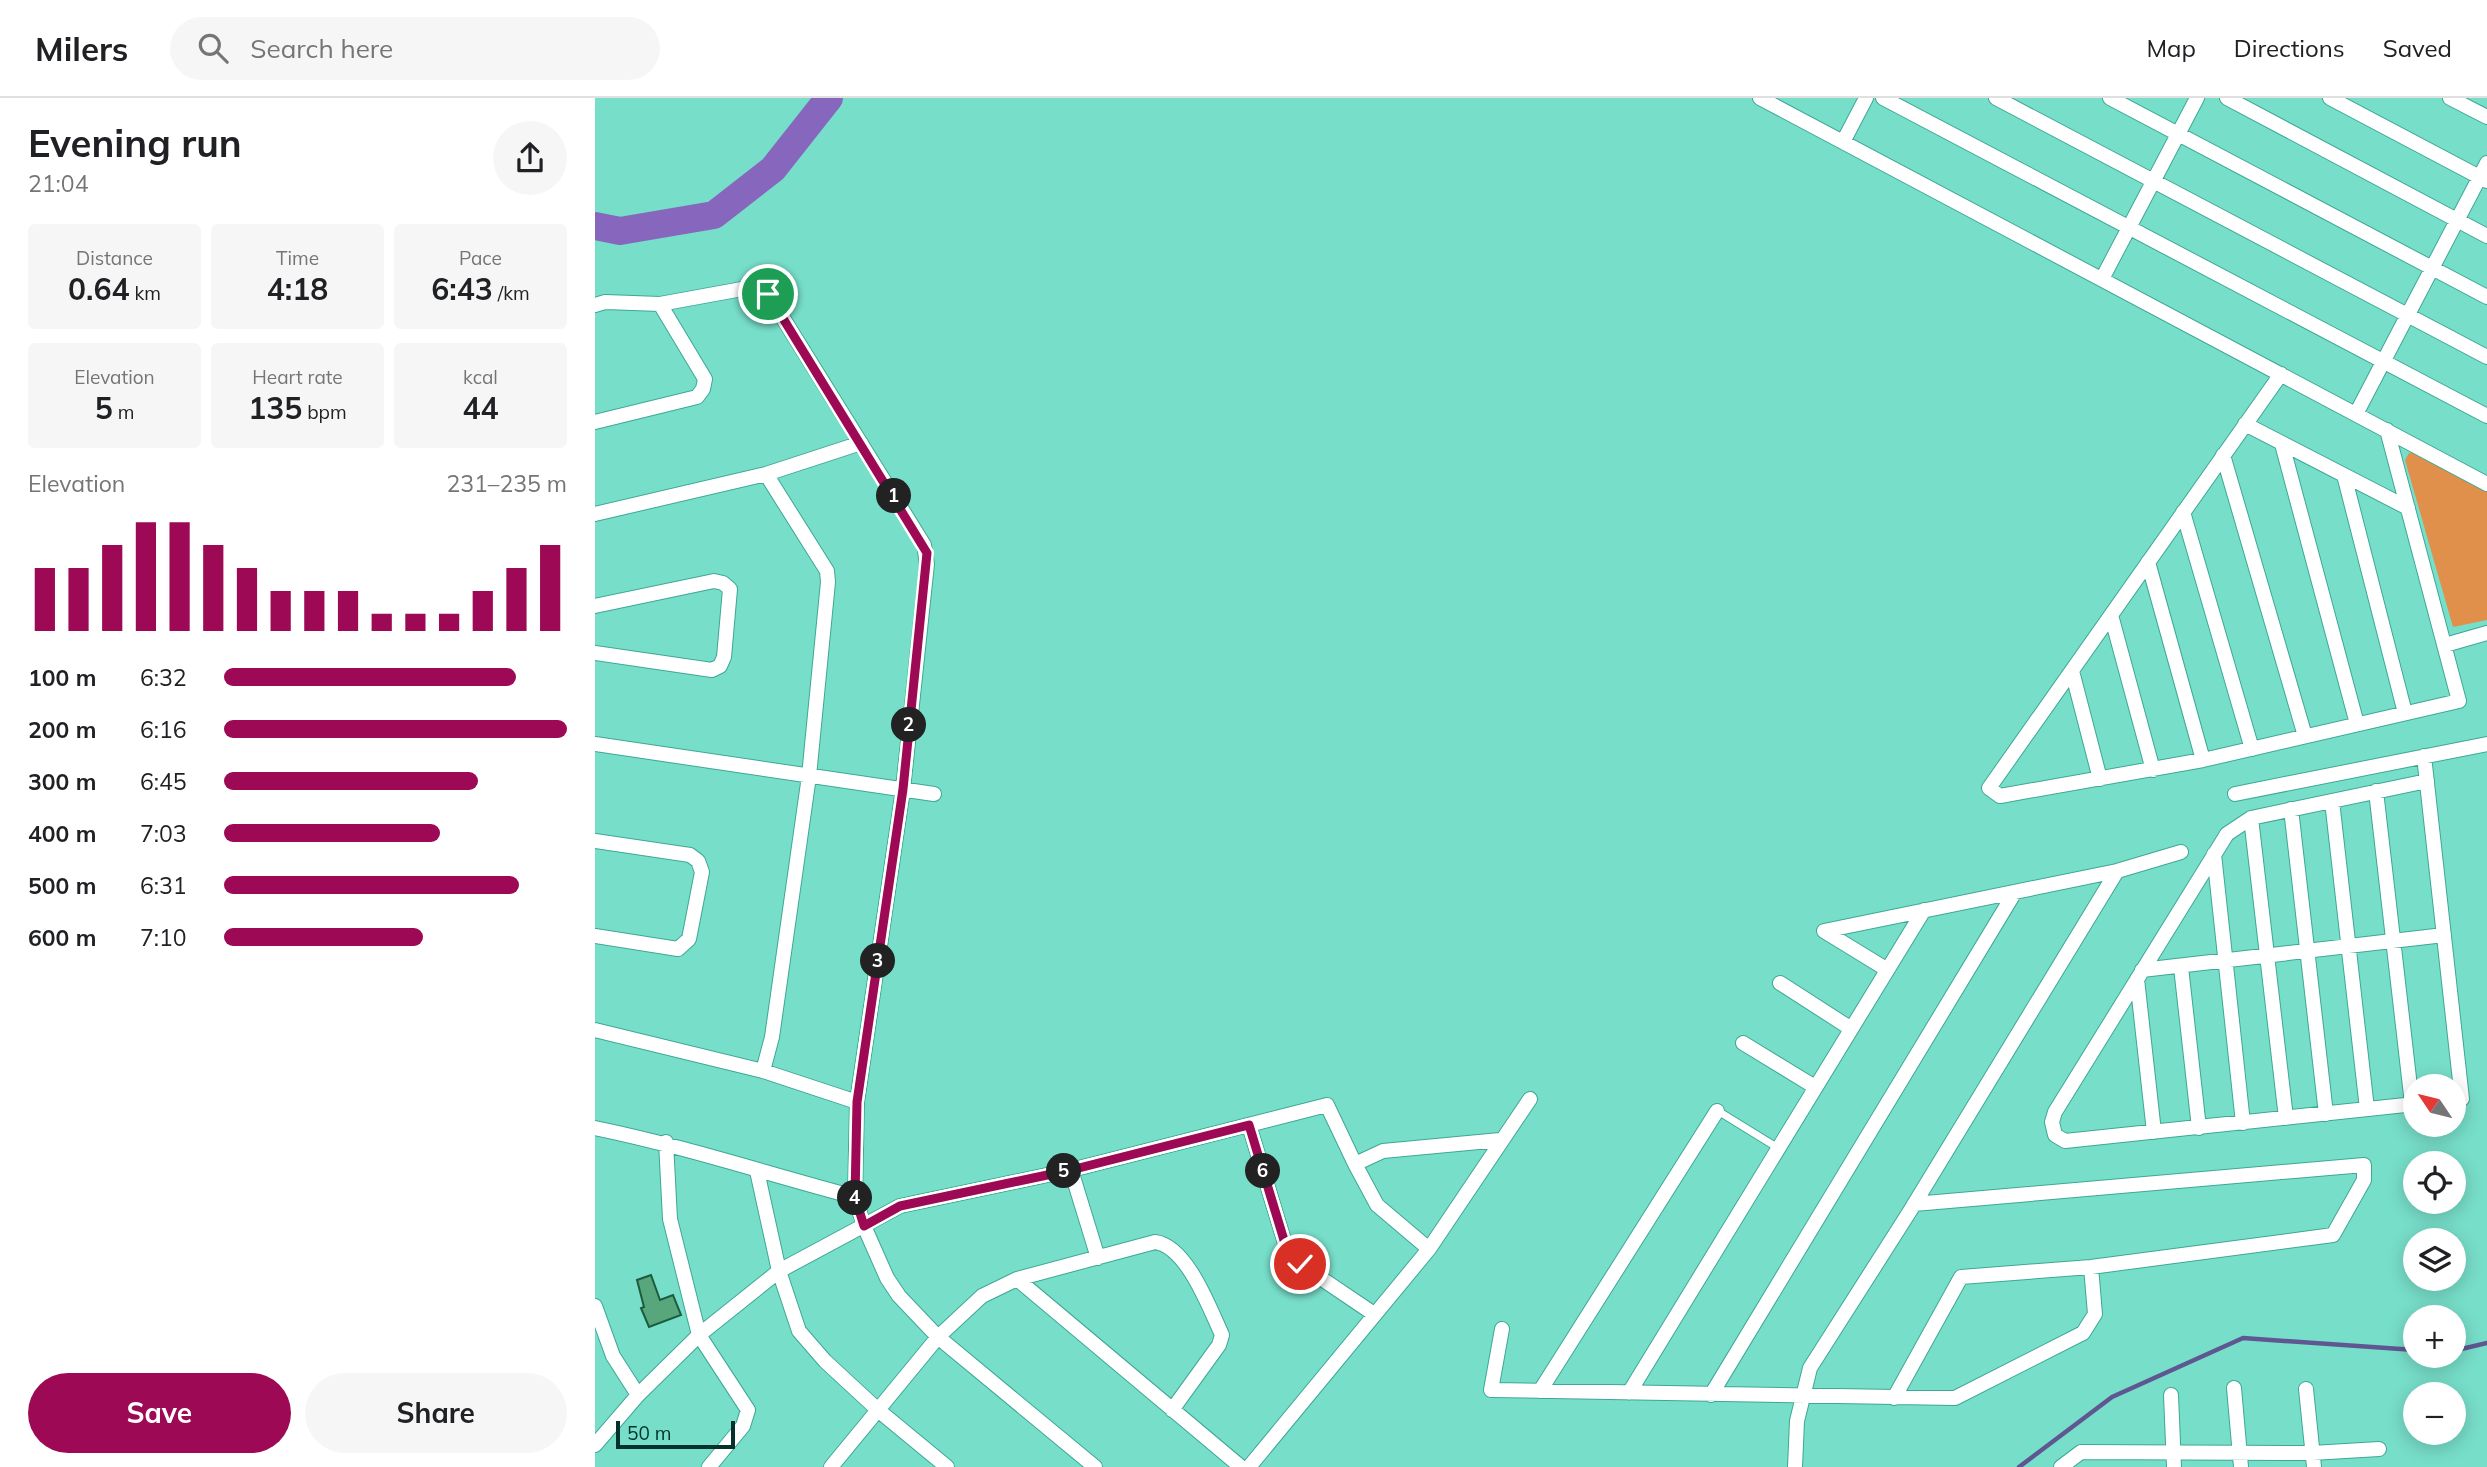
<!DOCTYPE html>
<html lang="en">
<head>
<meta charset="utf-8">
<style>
  :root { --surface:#fff; --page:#f6f6f6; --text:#202124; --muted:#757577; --line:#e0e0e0; --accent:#9d0954 }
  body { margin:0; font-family:Mulish,sans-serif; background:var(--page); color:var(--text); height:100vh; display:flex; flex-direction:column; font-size:26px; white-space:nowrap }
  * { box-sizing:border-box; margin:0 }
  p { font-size:23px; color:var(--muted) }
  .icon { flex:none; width:38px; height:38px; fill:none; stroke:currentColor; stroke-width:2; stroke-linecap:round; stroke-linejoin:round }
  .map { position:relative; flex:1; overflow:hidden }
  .side { display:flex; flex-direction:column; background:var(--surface); width:595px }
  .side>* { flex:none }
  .needle { width:46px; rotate:305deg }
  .controls { position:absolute; left:1808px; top:976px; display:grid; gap:14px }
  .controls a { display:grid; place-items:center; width:63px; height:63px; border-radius:50%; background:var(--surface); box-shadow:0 4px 18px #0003; font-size:35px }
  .scale { position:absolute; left:21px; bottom:18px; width:119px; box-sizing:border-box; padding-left:7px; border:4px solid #02322b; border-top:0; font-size:19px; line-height:24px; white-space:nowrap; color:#02322b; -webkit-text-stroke:5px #77dec9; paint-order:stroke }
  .pin { position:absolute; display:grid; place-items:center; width:60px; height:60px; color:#fff; margin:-30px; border:4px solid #fff; border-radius:50%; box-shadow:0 2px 7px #0007 }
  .km { position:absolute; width:35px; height:35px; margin:-18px; border-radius:50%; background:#222; color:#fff; font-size:19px; line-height:35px; text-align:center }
  .round { display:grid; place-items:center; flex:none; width:74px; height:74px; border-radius:37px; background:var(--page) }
  .headline { display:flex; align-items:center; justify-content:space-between; height:119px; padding:0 28px }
  h1 { font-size:38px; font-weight:700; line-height:52px }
  .figures { display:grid; grid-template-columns:repeat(3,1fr); gap:10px; height:119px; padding:7px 28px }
  .figures div { display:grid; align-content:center; border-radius:7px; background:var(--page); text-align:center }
  .figures b { font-size:30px; font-weight:700 }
  .figures small { font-size:19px; font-weight:400 }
  .figures p { font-size:19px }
  .chart { height:196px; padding:14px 28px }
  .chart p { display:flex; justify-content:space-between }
  .chart svg { width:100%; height:126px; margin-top:7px; stroke:var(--accent); stroke-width:6 }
  .primary-button { display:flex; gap:14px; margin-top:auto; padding:14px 28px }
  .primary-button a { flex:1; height:80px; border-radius:42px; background:var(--accent); color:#fff; font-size:28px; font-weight:700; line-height:80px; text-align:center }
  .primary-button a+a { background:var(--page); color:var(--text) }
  ul { padding:0 28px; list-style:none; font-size:23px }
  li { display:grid; grid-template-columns:112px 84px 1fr; align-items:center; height:52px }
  li i { height:18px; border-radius:9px; background:var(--accent) }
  header { display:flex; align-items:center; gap:42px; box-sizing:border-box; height:98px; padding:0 35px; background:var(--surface); border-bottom:2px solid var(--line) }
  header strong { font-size:33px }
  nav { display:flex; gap:38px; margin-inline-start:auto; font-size:24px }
  .search { width:490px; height:63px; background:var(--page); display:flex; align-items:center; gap:18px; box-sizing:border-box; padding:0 24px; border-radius:38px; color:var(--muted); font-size:26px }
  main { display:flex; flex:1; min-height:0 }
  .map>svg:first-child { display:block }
  .green { fill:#e1904b }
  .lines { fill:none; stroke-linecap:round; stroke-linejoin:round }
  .stream { stroke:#5f5791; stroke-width:4.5 }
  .river { stroke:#8767bd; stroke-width:28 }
  .building { fill:#57a67c; stroke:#1d5b3d; stroke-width:2 }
  .service-casing { stroke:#3ea895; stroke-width:9 }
  .minor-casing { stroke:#3ea895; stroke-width:16 }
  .service { stroke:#fff; stroke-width:7 }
  .minor { stroke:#fff; stroke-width:14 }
  .route-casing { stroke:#fff; stroke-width:14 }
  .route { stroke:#9d0954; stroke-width:9 }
</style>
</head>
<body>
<header>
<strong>Milers</strong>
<div class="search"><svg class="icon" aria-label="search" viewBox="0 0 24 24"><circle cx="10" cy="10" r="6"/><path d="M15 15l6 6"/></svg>Search here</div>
<nav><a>Map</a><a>Directions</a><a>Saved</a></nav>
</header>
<main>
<section class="side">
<div class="headline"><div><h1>Evening run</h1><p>21:04</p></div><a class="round"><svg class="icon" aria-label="share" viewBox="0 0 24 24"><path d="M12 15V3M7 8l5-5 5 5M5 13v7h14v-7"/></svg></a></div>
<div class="figures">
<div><p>Distance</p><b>0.64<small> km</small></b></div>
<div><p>Time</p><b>4:18</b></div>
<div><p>Pace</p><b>6:43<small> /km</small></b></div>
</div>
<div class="figures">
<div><p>Elevation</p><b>5<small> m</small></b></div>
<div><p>Heart rate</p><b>135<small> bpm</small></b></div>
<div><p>kcal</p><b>44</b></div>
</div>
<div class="chart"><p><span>Elevation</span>231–235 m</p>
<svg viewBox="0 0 160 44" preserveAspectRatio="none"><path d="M5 44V22M15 44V22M25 44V14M35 44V6M45 44V6M55 44V14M65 44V22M75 44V30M85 44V30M95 44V30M105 44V38M115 44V38M125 44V38M135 44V30M145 44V22M155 44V14"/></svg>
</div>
<ul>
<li><b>100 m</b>6:32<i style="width:85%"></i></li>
<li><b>200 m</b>6:16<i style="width:100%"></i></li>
<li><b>300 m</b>6:45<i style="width:74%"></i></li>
<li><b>400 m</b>7:03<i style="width:63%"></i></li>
<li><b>500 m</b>6:31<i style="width:86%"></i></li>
<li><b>600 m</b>7:10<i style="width:58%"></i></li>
</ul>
<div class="primary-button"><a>Save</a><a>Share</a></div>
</section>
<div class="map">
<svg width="1892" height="1369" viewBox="0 0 1892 1369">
  <rect width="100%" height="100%" fill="#77dec9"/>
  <path class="green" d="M 1820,354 L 1892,394 L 1892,522 L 1858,529 L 1810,362 L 1814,355 Z"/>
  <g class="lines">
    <path class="stream" d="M 1858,1253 L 1892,1245
      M 1424,1369 L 1517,1299 L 1648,1240 L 1820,1252"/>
    <path class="river" d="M 0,128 L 25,133 L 119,117 L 178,71 L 234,0"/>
  </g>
  <path class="building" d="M 56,1177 L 65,1202 L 78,1197 L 86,1217 L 54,1229 L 46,1210 L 49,1209 L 42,1182 Z"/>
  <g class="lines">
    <g class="service-casing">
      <path id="service" d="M 1123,1013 L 1183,1050"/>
    </g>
    <g class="minor-casing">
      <path id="minor" d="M 1165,0 L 1892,386
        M 1288,0 L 1892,318
        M 1401,0 L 1892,259
        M 1515,0 L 1892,199
        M 1632,0 L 1892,138
        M 1735,0 L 1892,83
        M 1855,0 L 1892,19
        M 1248,44 L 1271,0
        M 1507,181 L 1602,0
        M 0,207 L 10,204 L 65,206 L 158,189 L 166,190 L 173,196 L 329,447 L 332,466 L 308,691 L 262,1004 L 260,1099 L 269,1128 L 292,1180 L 304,1198 L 343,1239 L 500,1369
        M 1686,276 L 1394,690 L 1405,698 L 1608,662 L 1864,603 L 1792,332
        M 1761,316 L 1892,65
        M 0,324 L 102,299 L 108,291 L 110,281 L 65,206
        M 1650,326 L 1813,410
        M 1687,346 L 1762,626
        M 1628,357 L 1710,638
        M 1749,377 L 1810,615
        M 1588,414 L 1657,651
        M 0,416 L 171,376 L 266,345
        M 1553,464 L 1608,662
        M 0,508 L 119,483 L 128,485 L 135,491 L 129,559 L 125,568 L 117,572 L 0,555
        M 1516,517 L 1558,672
        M 1850,547 L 1892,535
        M 1477,573 L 1505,681
        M 0,646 L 339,696
        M 1829,658 L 1867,1001 L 1858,1002
        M 1781,693 L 1817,1006
        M 1640,696 L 1892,646
        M 1737,703 L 1772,1011
        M 1696,711 L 1731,1016
        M 1656,720 L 1691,1020
        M 0,743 L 95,757 L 103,763 L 107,774 L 94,841 L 83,851 L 0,838
        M 1619,756 L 1648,1025
        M 1586,869 L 1604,1030
        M 1291,871 L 1229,833 L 1522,773 L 1586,754
        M 1547,872 L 1849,837
        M 1542,881 L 1559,1034
        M 1185,885 L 1255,930
        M 0,932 L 168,973 L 262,1004
        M 1148,945 L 1220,989
        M 168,973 L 177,939 L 214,678 L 233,484 L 232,473 L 171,376
        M 1820,1006 L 1470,1043 L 1460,1037 L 1457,1024 L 1460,1014 L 1632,736 L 1656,720 L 1832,683
        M 654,1027 L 692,1152 L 705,1166 L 779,1216
        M 0,1030 C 88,1048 173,1076 260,1099
        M 71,1044 L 75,1121 L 104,1237 L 153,1312 L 148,1328 L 114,1369
        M 476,1072 L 503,1160
        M 162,1073 L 184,1173 L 204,1233 L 230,1263 L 283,1312 L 352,1369
        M 834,1151 L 782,1107 L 760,1066 L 788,1053 L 905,1042
        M 422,1181 L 646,1369
        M 0,1208 L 18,1258 L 43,1297
        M 907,1231 L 896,1292 L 1360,1300 L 1488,1235 L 1500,1216 L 1496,1169
        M 1639,1290 L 1646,1369
        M 1711,1291 L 1719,1369
        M 945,1293 L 1122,1013
        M 1034,1295 L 1329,812
        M 1116,1297 L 1420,794
        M 1576,1297 L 1579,1369
        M 1299,1300 L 1366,1179 L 1496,1169 L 1738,1137 L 1769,1082 L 1769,1067 L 1319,1106
        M 0,1347 L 43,1297 L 104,1237 L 184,1173 L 305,1108 L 476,1072 L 732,1007 L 760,1066
        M 236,1369 L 343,1239 L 387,1198 L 422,1181 L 560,1144 C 592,1148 615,1211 627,1237 L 624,1247 L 577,1312
        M 654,1369 L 834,1151 L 935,1001
        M 1200,1369 L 1202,1323 L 1215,1270 L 1315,1113 L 1522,773
        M 1466,1369 L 1486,1354 L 1717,1355 L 1784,1351"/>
    </g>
    <use href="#service" class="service"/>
    <use href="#minor" class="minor"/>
  </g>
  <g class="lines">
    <g class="route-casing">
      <path id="route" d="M 173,196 L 332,455 L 308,691 L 262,1004 L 260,1099 L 269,1128 L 305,1108 L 476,1072 L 654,1027 L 692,1152 L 705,1166"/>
    </g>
    <use href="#route" class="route"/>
  </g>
</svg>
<div class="controls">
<a><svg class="needle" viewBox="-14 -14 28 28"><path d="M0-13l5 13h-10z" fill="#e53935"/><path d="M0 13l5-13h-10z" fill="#757577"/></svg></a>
<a><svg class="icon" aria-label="locate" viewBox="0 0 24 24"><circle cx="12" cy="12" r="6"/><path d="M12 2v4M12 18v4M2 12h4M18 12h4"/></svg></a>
<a><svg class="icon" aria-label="layers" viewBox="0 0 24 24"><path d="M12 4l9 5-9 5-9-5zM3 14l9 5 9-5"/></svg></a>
<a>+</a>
<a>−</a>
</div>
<div class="scale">50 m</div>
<div class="pin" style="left:173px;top:196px;background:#1e9e55"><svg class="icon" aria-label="arrive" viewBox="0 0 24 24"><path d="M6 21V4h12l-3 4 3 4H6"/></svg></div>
<div class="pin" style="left:705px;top:1166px;background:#d93025"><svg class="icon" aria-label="check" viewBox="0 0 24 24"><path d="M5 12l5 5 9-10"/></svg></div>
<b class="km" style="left:299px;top:398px">1</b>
<b class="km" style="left:314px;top:627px">2</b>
<b class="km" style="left:283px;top:863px">3</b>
<b class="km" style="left:260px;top:1100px">4</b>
<b class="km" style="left:469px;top:1073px">5</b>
<b class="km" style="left:668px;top:1073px">6</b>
</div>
</main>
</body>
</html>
